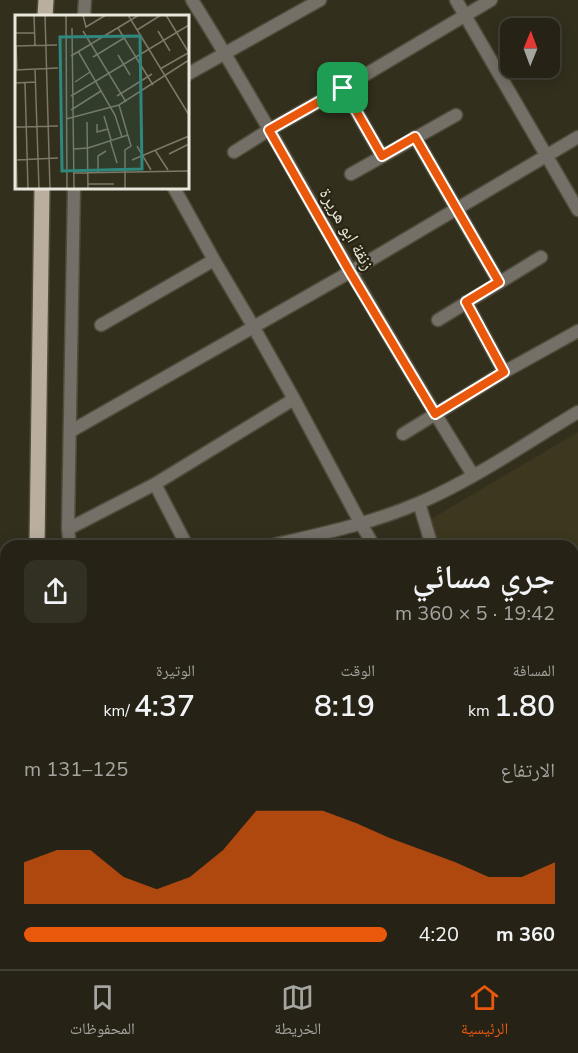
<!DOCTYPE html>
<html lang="ar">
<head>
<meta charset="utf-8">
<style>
  :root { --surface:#262316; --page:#322f23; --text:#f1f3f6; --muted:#a4a4a1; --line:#424035; --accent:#ea580c }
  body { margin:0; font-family:"Nunito Sans","Noto Naskh Arabic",sans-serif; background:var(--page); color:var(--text); direction:rtl; height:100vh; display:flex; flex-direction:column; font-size:22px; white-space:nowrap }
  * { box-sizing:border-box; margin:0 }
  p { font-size:20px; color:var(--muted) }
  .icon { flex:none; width:33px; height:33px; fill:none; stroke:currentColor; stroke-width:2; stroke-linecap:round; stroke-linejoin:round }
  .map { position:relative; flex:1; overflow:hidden; direction:ltr }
  .sheet { position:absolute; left:0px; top:540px; width:579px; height:429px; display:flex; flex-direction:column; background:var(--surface); border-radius:18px 18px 0 0; box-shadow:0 3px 15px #0003,0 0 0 2px var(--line); direction:rtl }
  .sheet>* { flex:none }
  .needle { width:39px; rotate:1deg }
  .tools { position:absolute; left:500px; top:18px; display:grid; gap:12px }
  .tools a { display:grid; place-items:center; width:60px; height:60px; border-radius:12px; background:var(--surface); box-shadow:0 3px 15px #0003,0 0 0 2px var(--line); font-size:30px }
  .pin { position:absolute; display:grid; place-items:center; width:51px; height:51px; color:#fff; margin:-26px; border-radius:12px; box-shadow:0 3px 9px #0006 }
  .round { display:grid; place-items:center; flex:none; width:63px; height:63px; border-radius:12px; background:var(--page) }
  .overview { display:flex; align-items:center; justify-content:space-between; height:102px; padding:0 24px }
  h1 { font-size:33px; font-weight:600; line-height:45px }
  .metrics { display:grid; grid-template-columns:repeat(3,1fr); gap:9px; height:102px; padding:6px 24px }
  .metrics div { display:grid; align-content:center }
  .metrics b { font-size:30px; font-weight:600 }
  .metrics small { font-size:16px; font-weight:400 }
  .metrics p { font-size:16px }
  .chart { height:168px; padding:12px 24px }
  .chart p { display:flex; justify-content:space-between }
  .chart svg { width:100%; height:108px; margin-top:6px; fill:var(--accent); opacity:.7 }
  ul { padding:0 24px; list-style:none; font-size:20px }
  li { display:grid; grid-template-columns:96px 72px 1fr; align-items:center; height:45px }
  li i { height:15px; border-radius:8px; background:var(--accent) }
  .dock { display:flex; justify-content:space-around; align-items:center; height:84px; border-top:2px solid var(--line); background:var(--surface); font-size:16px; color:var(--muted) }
  .dock a { display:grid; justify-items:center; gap:3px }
  .dock .on { color:var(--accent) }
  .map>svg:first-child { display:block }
  .built { fill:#3c371e }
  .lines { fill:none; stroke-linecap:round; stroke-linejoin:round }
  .street-casing { stroke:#504c3b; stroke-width:15 }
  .primary-casing { stroke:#504c3b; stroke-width:18 }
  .street { stroke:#746f67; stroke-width:12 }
  .primary { stroke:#baaf9f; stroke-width:15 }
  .route-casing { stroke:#fff; stroke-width:12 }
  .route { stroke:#ea580c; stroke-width:8 }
  .labels { text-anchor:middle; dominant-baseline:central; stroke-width:4.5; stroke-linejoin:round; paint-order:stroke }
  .street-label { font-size:18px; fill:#e9e7db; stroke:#292513 }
  .inset-road { fill:none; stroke:#7c7969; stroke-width:1.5 }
  .view { fill:#30877e; fill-opacity:0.15; stroke:#30877e; stroke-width:3 }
  .inset-edge { fill:none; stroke:#e9e7db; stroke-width:3 }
</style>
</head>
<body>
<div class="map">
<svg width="578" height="969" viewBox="0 0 578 969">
  <rect width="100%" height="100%" fill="#332f1d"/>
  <path class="built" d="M 578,432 L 578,767 L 573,769 L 573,546 L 440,546 L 431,519 Z"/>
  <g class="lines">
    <g class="street-casing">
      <path id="street" d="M 192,0 C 248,89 298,181 351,272 C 391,340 431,408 473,475
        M 456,0 L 578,210
        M 84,16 L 85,0
        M 188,74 L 320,0
        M 343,88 L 382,156
        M 415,137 L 499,282
        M 234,152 L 269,130 L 343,88 L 491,0
        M 351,174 L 456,115
        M 174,188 L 214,260 L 253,326 L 294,399 L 361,524 L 374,546
        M 466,302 L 504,372
        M 438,320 L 541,257
        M 101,325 L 214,260
        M 71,431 L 350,272 L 578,137
        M 403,434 L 504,372 L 578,331
        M 155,484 L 187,546
        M 419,503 L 432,546
        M 68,529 L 155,484 L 294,399
        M 70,546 L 68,529 L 74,188
        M 269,546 C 320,534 370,524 419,503 C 475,479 526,443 578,412
        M 573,869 L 578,878
        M 573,919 L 578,917
        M 86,963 L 86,969
        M 258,963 L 258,969
        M 456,963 L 456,969
        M 535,963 L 538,969
        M 187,969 L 187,963"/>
    </g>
    <g class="primary-casing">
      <path id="primary" d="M 45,16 L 46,0
        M 37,546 L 42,188
        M 34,969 L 34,963"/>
    </g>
    <use href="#street" class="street"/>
    <use href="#primary" class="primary"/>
  </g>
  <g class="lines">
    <g class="route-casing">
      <path id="route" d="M 343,88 L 382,156 L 415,137 L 499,282 L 466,302 L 504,372 L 435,414 L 350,272 L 269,130 Z"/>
    </g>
    <use href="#route" class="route"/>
  </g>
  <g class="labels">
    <g class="street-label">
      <text transform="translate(347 229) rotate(60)">زنقة ابو هريرة</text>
    </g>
  </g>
  <g transform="translate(15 15)">
    <rect width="174" height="174" fill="#332f1d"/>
    <path class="inset-road" d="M 19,0 L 20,30M 30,0 L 35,174M 51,0 L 52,174M 68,0 L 71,12 L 91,0M 113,0 L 174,100M 151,0 L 174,38M 57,13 L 59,174M 103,13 L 138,70M 122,15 L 146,0M 68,16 L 111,87M 143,16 L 155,36M 0,18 L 19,18M 0,31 L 42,30M 1,31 L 2,54M 63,36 L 100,100 L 107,122M 103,40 L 115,60M 56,41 L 124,0M 78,42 L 114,20M 20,54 L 24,174M 145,54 L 173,38M 0,55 L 43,53M 60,67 L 75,57M 0,68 L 21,67M 10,68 L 13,174M 56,81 L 174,10M 102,81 L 137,59M 104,90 L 116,131 L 110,135 L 110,174M 56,95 L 86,76M 0,99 L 2,174M 89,101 L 96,125M 51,104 L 104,90 L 174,45M 72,107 L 73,174M 82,109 L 82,117 L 93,114M 1,112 L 43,111M 95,125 L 102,148M 122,131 L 136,155M 59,134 L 73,133 L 113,120M 140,135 L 153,155M 154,139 L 174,129M 1,145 L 43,143M 117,145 L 174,121M 59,158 L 174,156M 83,158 L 83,141 L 91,136M 73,169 L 99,169"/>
    <path class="view" d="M 125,21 L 127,154 L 47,156 L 45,22 Z"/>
    <rect width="174" height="174" class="inset-edge"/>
  </g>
</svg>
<div class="tools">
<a><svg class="needle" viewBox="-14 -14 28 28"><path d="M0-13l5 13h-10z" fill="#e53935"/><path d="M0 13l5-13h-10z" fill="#a4a4a1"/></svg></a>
</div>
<div class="pin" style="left:343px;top:88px;background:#1e9e55"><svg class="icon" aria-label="arrive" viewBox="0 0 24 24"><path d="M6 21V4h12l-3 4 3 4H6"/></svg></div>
<section class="sheet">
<div class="overview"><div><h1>جري مسائي</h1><p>19:42 · 5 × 360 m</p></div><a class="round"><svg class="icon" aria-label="share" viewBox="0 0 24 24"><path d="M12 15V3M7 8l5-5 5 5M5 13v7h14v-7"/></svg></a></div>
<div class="metrics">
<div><p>المسافة</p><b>1.80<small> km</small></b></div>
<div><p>الوقت</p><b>8:19</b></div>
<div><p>الوتيرة</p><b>4:37<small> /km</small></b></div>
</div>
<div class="chart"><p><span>الارتفاع</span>125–131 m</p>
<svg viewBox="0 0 160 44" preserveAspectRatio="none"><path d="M0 44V27L10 22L20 22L30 33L40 38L50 33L60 22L70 6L80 6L90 6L100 11L110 17L120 22L130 27L140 33L150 33L160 27V44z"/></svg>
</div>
<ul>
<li><b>360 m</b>4:20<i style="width:100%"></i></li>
</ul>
</section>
</div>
<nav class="dock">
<a class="on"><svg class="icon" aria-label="home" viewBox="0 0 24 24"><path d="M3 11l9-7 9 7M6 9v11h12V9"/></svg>الرئيسية</a>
<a><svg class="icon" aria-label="map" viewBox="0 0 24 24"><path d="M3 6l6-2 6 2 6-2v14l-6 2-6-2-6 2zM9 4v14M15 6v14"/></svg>الخريطة</a>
<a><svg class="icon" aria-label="saved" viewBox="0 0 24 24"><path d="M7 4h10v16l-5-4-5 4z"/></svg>المحفوظات</a>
</nav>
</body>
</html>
